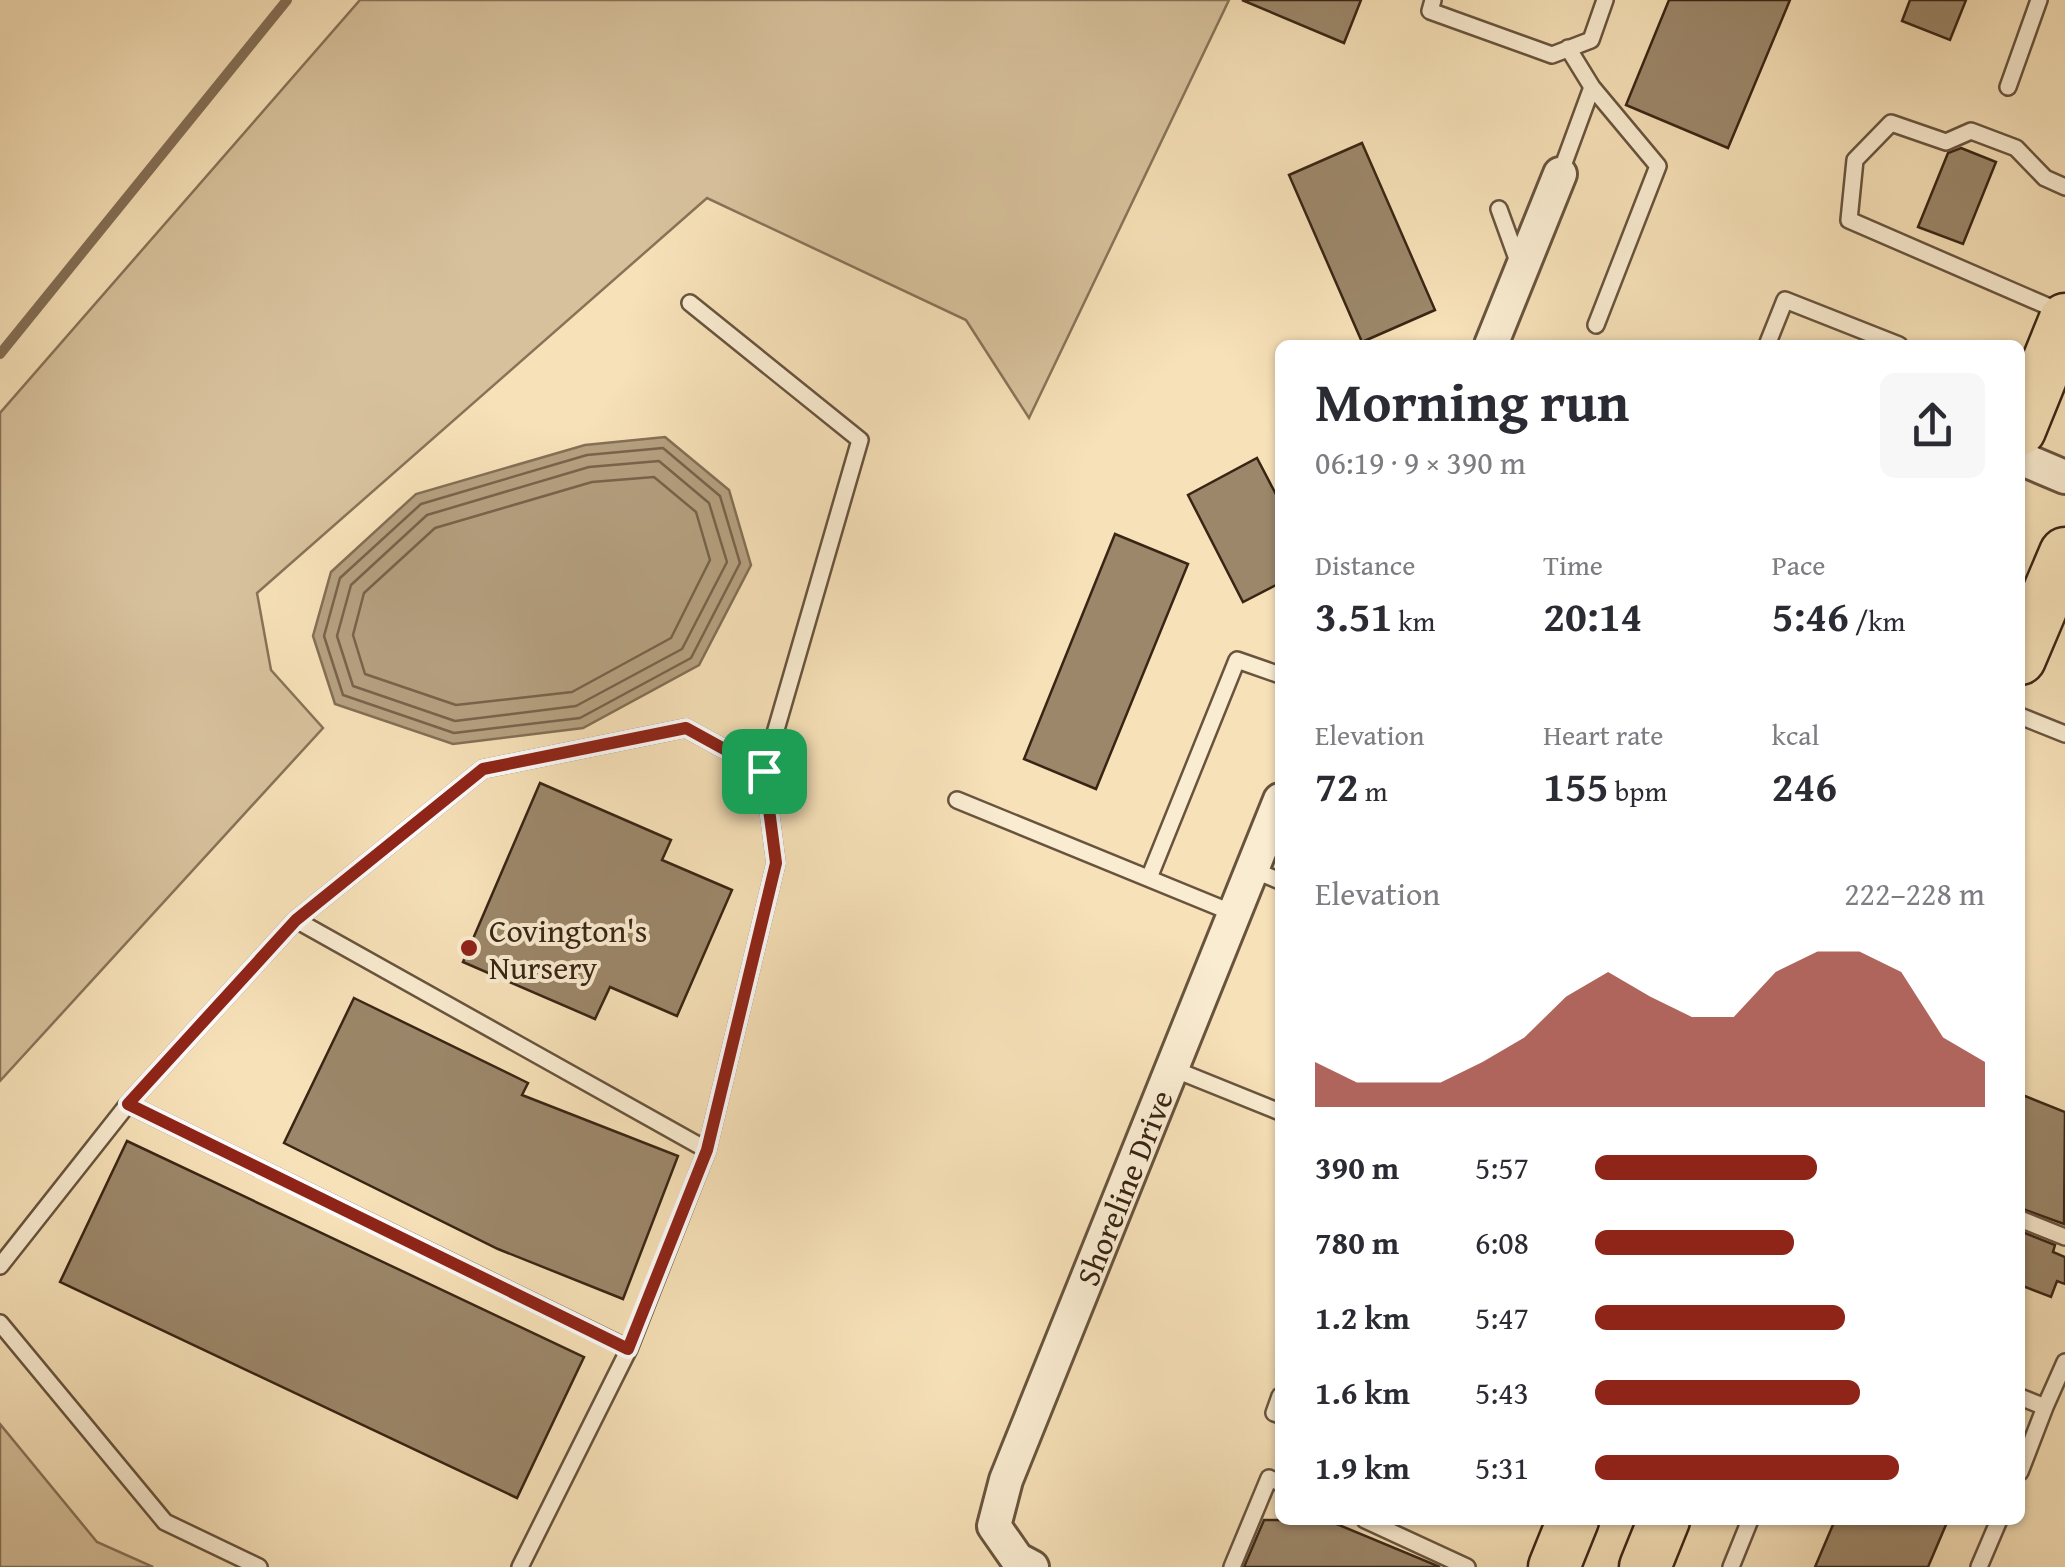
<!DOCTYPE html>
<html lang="en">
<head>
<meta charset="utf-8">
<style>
  :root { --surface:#fff; --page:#f7f7f7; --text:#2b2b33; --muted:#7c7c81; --accent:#8f2418 }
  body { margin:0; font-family:"Gentium Book Plus",serif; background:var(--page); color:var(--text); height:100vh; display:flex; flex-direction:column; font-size:38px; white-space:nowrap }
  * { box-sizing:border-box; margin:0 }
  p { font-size:32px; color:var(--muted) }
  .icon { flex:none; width:55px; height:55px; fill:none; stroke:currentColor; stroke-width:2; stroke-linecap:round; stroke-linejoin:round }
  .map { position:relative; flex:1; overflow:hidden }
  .sheet { position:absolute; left:1275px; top:340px; width:750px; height:1185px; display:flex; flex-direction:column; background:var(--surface); border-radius:15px; box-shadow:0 2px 8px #0004 }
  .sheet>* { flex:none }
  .pin { position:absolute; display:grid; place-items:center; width:85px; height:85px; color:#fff; margin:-42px; border-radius:20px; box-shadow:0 5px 15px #0006 }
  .round { display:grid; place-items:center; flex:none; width:105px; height:105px; border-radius:15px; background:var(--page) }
  .summary { display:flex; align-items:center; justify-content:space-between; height:170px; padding:0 40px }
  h1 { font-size:55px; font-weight:700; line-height:75px }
  .stats { display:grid; grid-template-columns:repeat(3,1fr); gap:15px; height:170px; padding:10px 40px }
  .stats div { display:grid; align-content:center }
  .stats b { font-size:42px; font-weight:700 }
  .stats small { font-size:28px; font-weight:400 }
  .stats p { font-size:28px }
  .chart { height:280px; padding:20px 40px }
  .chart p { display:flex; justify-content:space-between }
  .chart svg { width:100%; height:180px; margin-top:10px; fill:var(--accent); opacity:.7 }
  ul { padding:0 40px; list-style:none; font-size:32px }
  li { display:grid; grid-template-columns:160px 120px 1fr; align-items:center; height:75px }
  li i { height:25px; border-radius:12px; background:var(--accent) }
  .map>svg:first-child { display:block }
  .green { fill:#d7c19c; stroke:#887358; stroke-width:2.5 }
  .water { fill:#b6a181; stroke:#846f56; stroke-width:2.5 }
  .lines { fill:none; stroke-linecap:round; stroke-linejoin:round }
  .shore { stroke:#78634b; stroke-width:2.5 }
  .stream { stroke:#846f56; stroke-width:10 }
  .building { fill:#9c876a; stroke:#392515; stroke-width:2.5 }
  .lane-casing { stroke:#68543e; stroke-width:20 }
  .street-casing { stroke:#68543e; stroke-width:38 }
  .primary-casing { stroke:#392515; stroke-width:55 }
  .lane { stroke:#faecd1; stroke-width:15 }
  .street { stroke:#faecd1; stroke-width:32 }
  .primary { stroke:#f7e1b8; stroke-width:50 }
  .route-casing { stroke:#fff; stroke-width:20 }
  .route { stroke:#8f2418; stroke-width:12 }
  .poi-dot { fill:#8f2418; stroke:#faecd1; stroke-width:4 }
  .labels { text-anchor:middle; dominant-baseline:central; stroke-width:8; stroke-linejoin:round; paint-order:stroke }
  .poi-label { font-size:32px; fill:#392515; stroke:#faecd1; text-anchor:start }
  .street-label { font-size:32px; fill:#392515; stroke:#faecd1 }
</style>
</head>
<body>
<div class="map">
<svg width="2065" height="1567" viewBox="0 0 2065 1567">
  <rect width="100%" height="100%" fill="#f7e1b8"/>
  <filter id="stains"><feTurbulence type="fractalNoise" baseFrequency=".002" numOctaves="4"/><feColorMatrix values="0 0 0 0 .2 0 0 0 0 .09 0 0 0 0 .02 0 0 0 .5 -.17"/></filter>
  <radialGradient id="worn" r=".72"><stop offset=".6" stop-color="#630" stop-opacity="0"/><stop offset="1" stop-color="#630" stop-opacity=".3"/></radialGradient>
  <path class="green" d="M 360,0 L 1229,0 L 1029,418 L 966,320 L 707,198 L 257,593 L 271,670 L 323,728 L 0,1081 L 0,413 Z
    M 0,1424 L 97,1542 L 153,1567 L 0,1567 Z"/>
  <path class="water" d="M 665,437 L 729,490 L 751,565 L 699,665 L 583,728 L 453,744 L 335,704 L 313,636 L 331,572 L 416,494 L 585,445 Z"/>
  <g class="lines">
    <path class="shore" d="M 663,448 L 720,496 L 740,563 L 691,658 L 580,718 L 454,733 L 343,695 L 324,636 L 340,578 L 421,504 L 587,455 Z
      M 659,461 L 709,503 L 727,562 L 682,649 L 576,706 L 455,721 L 353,686 L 337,636 L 351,585 L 427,515 L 589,467 Z
      M 654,477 L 696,512 L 710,560 L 671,638 L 572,692 L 456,705 L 365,674 L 353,635 L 364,593 L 435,528 L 592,482 Z"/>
    <path class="stream" d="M 0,354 L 287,0"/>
  </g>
  <path class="building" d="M 1242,0 L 1361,0 L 1344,43 Z
    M 1669,0 L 1790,0 L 1728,148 L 1626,105 Z
    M 1910,0 L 1966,0 L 1950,40 L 1902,21 Z
    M 1362,143 L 1435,310 L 1362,342 L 1289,175 Z
    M 1961,148 L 1996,162 L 1963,244 L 1918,227 L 1948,153 Z
    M 1257,458 L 1280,502 L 1280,583 L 1243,602 L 1188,495 Z
    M 1115,534 L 1188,564 L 1096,789 L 1024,759 Z
    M 540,783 L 671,840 L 662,860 L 732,890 L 677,1016 L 610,987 L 595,1019 L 463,962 Z
    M 354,998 L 528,1083 L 522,1095 L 678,1156 L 623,1299 L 498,1249 L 284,1143 Z
    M 2020,1094 L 2065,1112 L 2064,1224 L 2020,1208 Z
    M 127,1141 L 584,1357 L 517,1498 L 60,1282 Z
    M 2020,1231 L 2055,1245 L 2053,1252 L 2065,1257 L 2065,1284 L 2057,1281 L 2051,1297 L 2020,1285 Z
    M 1264,1520 L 1327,1520 L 1440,1567 L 1244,1567 Z
    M 1835,1520 L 1948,1520 L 1928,1567 L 1815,1567 Z"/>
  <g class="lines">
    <g class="lane-casing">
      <path id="lane" d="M 1433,0 L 1430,11 L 1552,55 L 1591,40 L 1605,0
        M 1592,87 L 1658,166 L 1596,325
        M 2008,87 L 2039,0
        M 1560,174 L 1592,87 L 1568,48
        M 1499,209 L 1520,267
        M 690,303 L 860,440 L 764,771
        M 2061,312 L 1849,220 L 1855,160 L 1891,123 L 1946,142 L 1971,131 L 2016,148 L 2045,178 L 2065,187
        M 1767,345 L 1785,300 L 1899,345
        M 2020,716 L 2065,734
        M 957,800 L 1233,913
        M 1251,869 L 1280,881
        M 1149,878 L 1237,660 L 1280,675
        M 296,920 L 707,1150
        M 1171,1068 L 1280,1112
        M 2020,1219 L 2065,1237
        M 0,1266 L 128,1104
        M 0,1323 L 165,1522 L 259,1567
        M 1280,1396 L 1274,1413 L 1280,1415
        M 2020,1397 L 2045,1407 L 2020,1472
        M 2045,1407 L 2065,1362
        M 1365,1520 L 1467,1567
        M 520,1567 L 629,1349 L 707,1150 L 776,863 L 764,771 L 686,728 L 483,769 L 296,920 L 128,1104 L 629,1349
        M 1232,1567 L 1269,1478 L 1280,1483
        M 1731,1567 L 1750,1520
        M 1979,1567 L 1999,1520"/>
    </g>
    <g class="street-casing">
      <g id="street">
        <path d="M 1491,345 L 1560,174"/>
        <path d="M 2020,458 L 2065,477"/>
        <path id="s1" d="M 1032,1567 L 1017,1559 L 994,1526 L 1006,1480 L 1280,800"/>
      </g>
    </g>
    <g class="primary-casing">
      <path id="primary" d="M 2020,430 L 2065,319
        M 2020,659 L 2065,553
        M 1554,1567 L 1573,1520
        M 1645,1567 L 1664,1520"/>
    </g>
    <use href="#lane" class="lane"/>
    <use href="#street" class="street"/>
    <use href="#primary" class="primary"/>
  </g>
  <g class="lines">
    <g class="route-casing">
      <path id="route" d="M 686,728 L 764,771 L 776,863 L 707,1150 L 628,1349 L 128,1104 L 296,920 L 483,769 Z"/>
    </g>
    <use href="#route" class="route"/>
  </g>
  <circle class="poi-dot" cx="469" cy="948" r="10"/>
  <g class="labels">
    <g class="poi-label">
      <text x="489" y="930">Covington's<tspan x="489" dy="37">Nursery</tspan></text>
    </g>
    <g class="street-label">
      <text stroke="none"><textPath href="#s1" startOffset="420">Shoreline Drive</textPath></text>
    </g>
  </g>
  <rect width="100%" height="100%" filter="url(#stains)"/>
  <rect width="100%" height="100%" fill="url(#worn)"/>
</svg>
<div class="pin" style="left:764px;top:771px;background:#1e9e55"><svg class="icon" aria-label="arrive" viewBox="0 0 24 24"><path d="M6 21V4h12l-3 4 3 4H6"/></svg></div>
<section class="sheet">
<div class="summary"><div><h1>Morning run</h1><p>06:19 · 9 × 390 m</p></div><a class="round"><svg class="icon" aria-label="share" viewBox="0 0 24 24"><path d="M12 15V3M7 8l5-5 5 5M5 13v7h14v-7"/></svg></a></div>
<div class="stats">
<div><p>Distance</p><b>3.51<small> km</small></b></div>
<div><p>Time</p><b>20:14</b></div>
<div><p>Pace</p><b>5:46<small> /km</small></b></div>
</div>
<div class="stats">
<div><p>Elevation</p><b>72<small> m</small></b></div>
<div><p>Heart rate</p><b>155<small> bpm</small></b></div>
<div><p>kcal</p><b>246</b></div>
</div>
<div class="chart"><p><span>Elevation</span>222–228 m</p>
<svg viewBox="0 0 160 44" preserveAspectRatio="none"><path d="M0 44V33L10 38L20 38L30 38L40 33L50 27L60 17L70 11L80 17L90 22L100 22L110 11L120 6L130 6L140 11L150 27L160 33V44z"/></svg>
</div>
<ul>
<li><b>390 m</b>5:57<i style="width:57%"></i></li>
<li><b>780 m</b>6:08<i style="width:51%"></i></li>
<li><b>1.2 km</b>5:47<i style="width:64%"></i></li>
<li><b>1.6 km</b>5:43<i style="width:68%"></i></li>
<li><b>1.9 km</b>5:31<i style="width:78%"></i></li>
</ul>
</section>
</div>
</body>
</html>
